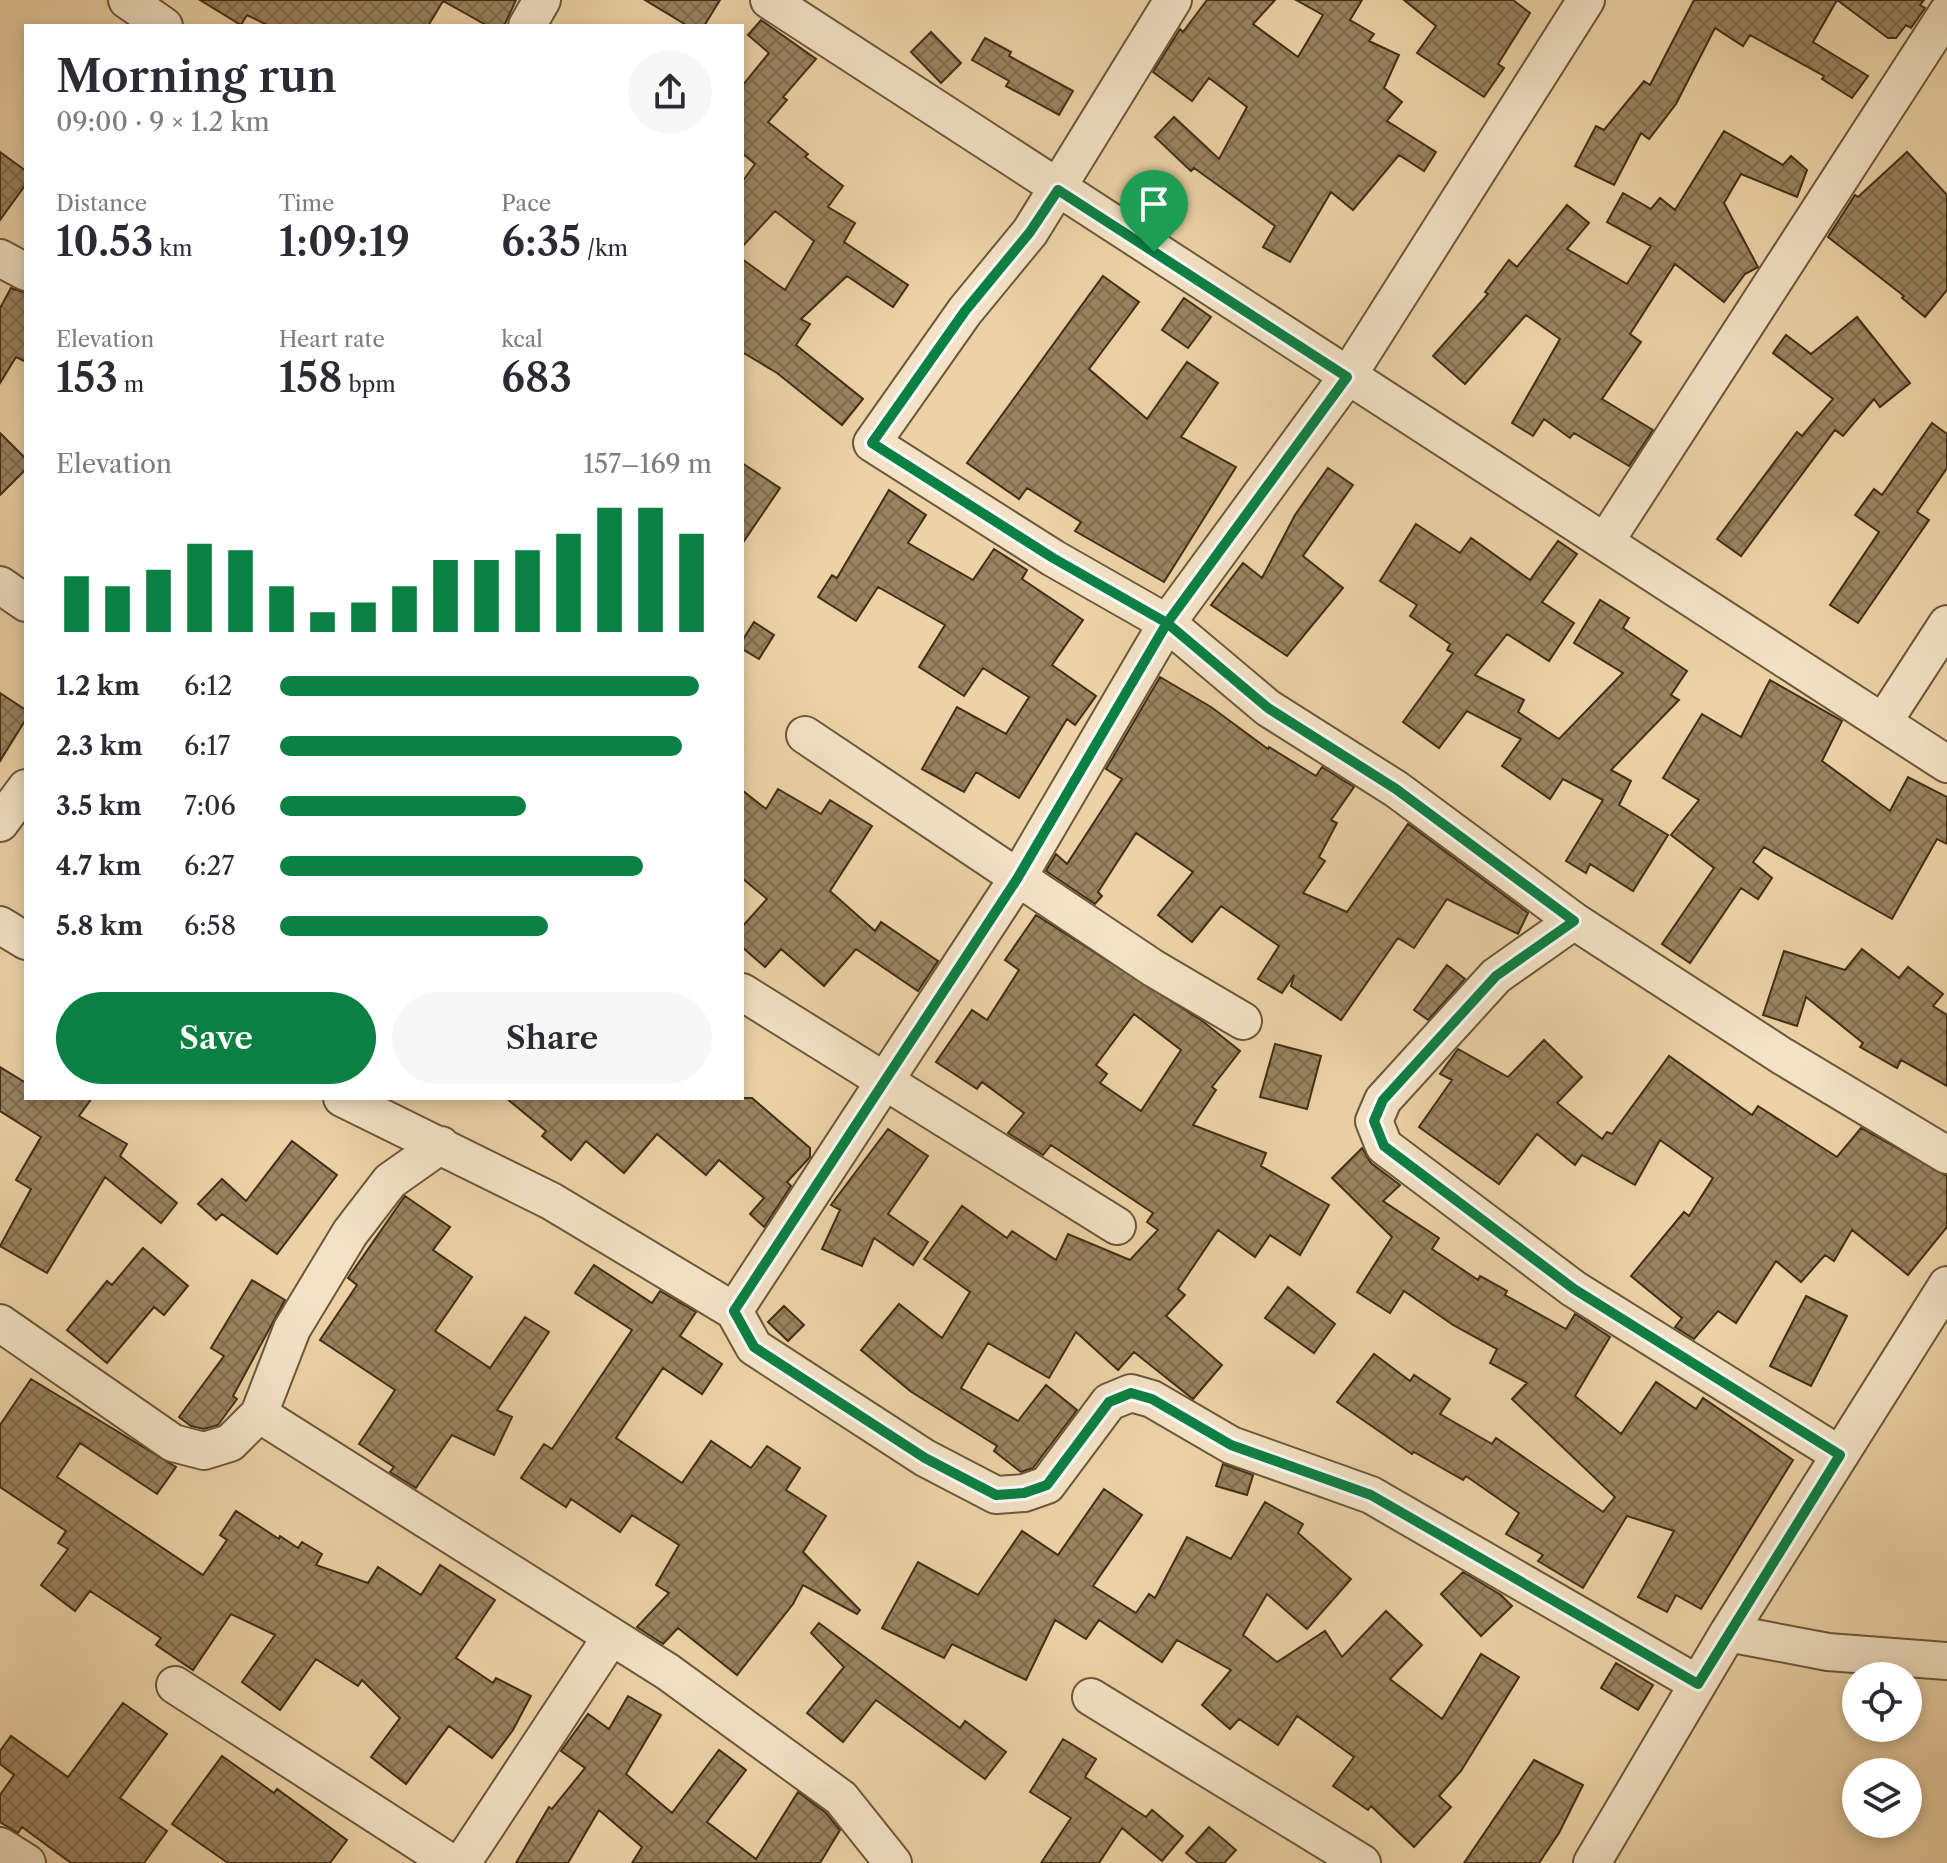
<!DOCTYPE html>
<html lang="en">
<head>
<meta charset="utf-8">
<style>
  :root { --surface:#fff; --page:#f7f7f7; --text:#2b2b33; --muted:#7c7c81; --accent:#0b8043 }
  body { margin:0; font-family:"Libre Caslon Text",serif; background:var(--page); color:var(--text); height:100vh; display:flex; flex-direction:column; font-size:30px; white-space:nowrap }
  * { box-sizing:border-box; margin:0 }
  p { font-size:26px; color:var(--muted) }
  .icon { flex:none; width:44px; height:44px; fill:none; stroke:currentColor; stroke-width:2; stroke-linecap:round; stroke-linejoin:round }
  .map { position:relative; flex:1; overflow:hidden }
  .side { position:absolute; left:24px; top:24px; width:720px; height:1076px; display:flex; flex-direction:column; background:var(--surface); border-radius:0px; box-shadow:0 4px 12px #0003 }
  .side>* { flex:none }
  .buttons { position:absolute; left:1842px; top:1662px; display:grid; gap:16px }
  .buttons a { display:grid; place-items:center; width:80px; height:80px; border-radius:50%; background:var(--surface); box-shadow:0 4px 12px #0003; font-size:40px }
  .pin { position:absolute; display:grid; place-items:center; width:68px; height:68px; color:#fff; margin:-82px -34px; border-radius:50% 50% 50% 0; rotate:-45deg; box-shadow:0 0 8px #0007 }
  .pin .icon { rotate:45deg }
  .round { display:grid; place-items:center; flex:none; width:84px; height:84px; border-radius:42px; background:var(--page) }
  .head { display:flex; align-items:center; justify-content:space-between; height:136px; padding:0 32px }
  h1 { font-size:44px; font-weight:600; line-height:60px }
  .metrics { display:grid; grid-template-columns:repeat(3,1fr); gap:12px; height:136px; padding:8px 32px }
  .metrics div { display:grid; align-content:center }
  .metrics b { font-size:40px; font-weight:600 }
  .metrics small { font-size:22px; font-weight:400 }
  .metrics p { font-size:22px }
  .chart { height:224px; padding:16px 32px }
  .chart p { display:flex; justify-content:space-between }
  .chart svg { width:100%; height:144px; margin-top:8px; stroke:var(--accent); stroke-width:6 }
  .action { display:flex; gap:16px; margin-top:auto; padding:16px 32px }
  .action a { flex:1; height:92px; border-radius:48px; background:var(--accent); color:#fff; font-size:32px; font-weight:600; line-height:92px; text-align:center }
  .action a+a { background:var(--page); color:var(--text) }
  ul { padding:0 32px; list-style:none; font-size:26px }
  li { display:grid; grid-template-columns:128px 96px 1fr; align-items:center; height:60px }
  li i { height:20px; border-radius:10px; background:var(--accent) }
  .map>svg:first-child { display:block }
  .building { fill:url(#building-cross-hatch); stroke:#422e15; stroke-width:2; fill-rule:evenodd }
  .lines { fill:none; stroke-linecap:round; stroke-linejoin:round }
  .minor-casing { stroke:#6c5739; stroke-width:40 }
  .minor { stroke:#f3e2c5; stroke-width:36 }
  .route-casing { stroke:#fff; stroke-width:16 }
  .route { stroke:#0b8043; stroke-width:10 }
</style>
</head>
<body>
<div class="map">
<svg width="1947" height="1863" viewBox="0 0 1947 1863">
  <defs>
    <pattern id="building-cross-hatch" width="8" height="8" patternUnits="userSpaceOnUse" patternTransform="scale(2)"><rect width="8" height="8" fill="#9a8360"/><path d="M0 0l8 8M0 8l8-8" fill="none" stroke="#7f6c4e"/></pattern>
  </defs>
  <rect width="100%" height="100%" fill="#ecd2a6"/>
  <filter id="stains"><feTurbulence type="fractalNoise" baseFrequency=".0025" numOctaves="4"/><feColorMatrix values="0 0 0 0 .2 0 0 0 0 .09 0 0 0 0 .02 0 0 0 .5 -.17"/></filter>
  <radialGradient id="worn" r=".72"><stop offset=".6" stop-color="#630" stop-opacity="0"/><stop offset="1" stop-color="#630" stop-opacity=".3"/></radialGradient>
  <path class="building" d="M 200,0 L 516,0 L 504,26 L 488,26 L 443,1 L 428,26 L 269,26 L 247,15 L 241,25 Z
    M 645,0 L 720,0 L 704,26 L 688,26 Z
    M 1207,0 L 1275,0 L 1253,24 L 1298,57 L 1323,15 L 1296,0 L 1362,0 L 1350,20 L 1374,34 L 1369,41 L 1399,55 L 1384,88 L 1402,102 L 1387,121 L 1436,152 L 1424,171 L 1399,155 L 1353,210 L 1331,192 L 1290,262 L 1263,247 L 1275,226 L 1194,168 L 1191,171 L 1155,137 L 1174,117 L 1219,159 L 1247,107 L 1209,78 L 1192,101 L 1153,72 L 1180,29 L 1183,32 Z
    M 1404,0 L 1513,0 L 1530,13 L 1498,64 L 1504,68 L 1484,97 L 1417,53 L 1436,26 Z
    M 1694,0 L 1924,0 L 1920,5 L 1925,8 L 1911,28 L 1906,25 L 1896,38 L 1888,38 L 1837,0 L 1813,42 L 1868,76 L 1852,98 L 1822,79 L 1824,76 L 1750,35 L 1743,46 L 1715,28 L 1676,104 L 1649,139 L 1641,133 L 1614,185 L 1575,166 L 1596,126 L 1604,130 L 1644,81 L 1650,85 Z
    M 761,20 L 816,59 L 783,97 L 787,100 L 768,122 L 808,154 L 805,157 L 843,186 L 828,207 L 855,223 L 844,242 L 908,285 L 893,307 L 847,276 L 801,319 L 810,324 L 796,345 L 863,399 L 842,425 L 777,373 L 742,352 L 742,259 L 785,290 L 814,241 L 775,211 L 742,247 L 742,182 L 755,164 L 742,153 L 742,86 L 769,53 L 748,35 Z
    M 931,32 L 961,63 L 941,83 L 911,52 Z
    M 985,38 L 1011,52 L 1009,56 L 1073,91 L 1059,115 L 1006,86 L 1009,81 L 972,60 Z
    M 1724,131 L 1783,165 L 1791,156 L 1807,170 L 1797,197 L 1741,174 L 1724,203 L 1758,267 L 1745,274 L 1724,302 L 1675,264 L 1630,334 L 1641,342 L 1602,399 L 1653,430 L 1629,466 L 1574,433 L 1570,438 L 1544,419 L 1533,436 L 1512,423 L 1560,339 L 1526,315 L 1465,384 L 1433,356 L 1488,294 L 1485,292 L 1509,260 L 1517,267 L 1567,205 L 1589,223 L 1567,249 L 1627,284 L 1651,246 L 1607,222 L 1623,193 L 1651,209 L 1660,198 L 1675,210 Z
    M 0,152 L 26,171 L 26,184 L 0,220 Z
    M 1907,152 L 1947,195 L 1947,290 L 1925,317 L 1902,298 L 1904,296 L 1828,237 L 1855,195 L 1858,197 Z
    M 1103,276 L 1139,302 L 1089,369 L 1147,419 L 1187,362 L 1218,383 L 1181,437 L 1236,467 L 1164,582 L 1075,531 L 1081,522 L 1027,488 L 1019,499 L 967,463 Z
    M 11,288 L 26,293 L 26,362 L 16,357 L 0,383 L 0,308 Z
    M 1184,298 L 1211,317 L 1188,348 L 1162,330 Z
    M 1857,317 L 1910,383 L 1880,407 L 1874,399 L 1843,436 L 1835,430 L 1741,556 L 1717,539 L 1797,432 L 1802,436 L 1833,399 L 1773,353 L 1786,335 L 1811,354 Z
    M 1932,423 L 1947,434 L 1947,468 L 1917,512 L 1929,520 L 1858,623 L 1830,605 L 1879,532 L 1855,515 L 1874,489 L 1882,495 Z
    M 0,433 L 26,459 L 26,469 L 0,495 Z
    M 742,463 L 780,488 L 742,544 Z
    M 1328,468 L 1353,485 L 1303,556 L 1343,588 L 1287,656 L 1211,605 L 1243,563 L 1262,578 L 1295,515 Z
    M 889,490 L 926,515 L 908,543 L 973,580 L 994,549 L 1027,570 L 1022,579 L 1083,620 L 1052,665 L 1096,696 L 1075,725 L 1067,719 L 1019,798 L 976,772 L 964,792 L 922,769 L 957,707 L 1006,734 L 1029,697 L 983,668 L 964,696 L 919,667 L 945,625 L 878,587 L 856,621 L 818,597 L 832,575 L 837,578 Z
    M 1416,524 L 1460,553 L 1471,538 L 1530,580 L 1558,541 L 1577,554 L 1542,602 L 1574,623 L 1549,661 L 1507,634 L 1475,675 L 1524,700 L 1518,712 L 1559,739 L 1623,673 L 1574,643 L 1600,600 L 1629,618 L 1623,628 L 1687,671 L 1671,695 L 1679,700 L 1611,770 L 1631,781 L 1619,805 L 1668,835 L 1633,891 L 1590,864 L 1586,873 L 1566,861 L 1603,800 L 1563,779 L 1550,799 L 1502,766 L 1521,739 L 1467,711 L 1439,748 L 1403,722 L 1453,653 L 1447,650 L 1450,644 L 1410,616 L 1417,605 L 1380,581 Z
    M 754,622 L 774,635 L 759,659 L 742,649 L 742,641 Z
    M 1160,677 L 1211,707 L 1268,749 L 1269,747 L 1316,776 L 1322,767 L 1354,787 L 1331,820 L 1337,823 L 1319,857 L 1325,861 L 1303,893 L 1347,912 L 1408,824 L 1528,913 L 1518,934 L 1447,899 L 1414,948 L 1398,938 L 1341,1020 L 1291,986 L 1294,975 L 1282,993 L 1258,979 L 1279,946 L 1221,906 L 1192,942 L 1158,915 L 1193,872 L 1136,833 L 1098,892 L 1102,896 L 1095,904 L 1046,871 L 1056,854 L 1067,864 L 1122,779 L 1106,769 Z
    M 1770,680 L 1842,721 L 1822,761 L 1890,811 L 1908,777 L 1947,797 L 1947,844 L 1937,839 L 1892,919 L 1764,847 L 1753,862 L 1772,878 L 1758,899 L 1741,888 L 1690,963 L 1662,944 L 1714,868 L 1671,835 L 1699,800 L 1663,778 L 1702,714 L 1741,737 Z
    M 0,693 L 26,710 L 26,719 L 0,761 Z
    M 778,789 L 821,814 L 830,800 L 872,826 L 830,891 L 875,931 L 881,922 L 938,961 L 918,991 L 856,949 L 824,986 L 781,949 L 765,967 L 742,947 L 742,927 L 767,899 L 742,878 L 742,790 L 766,809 Z
    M 1036,915 L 1201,1020 L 1240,1051 L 1212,1087 L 1216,1090 L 1193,1125 L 1266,1153 L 1261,1166 L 1329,1205 L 1300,1255 L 1270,1235 L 1255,1257 L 1218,1230 L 1178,1289 L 1185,1295 L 1166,1316 L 1222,1365 L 1193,1399 L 1134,1352 L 1118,1370 L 1076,1332 L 1049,1378 L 988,1343 L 961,1388 L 1018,1421 L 1046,1385 L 1077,1410 L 1033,1468 L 1021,1472 L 994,1451 L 997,1446 L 910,1391 L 861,1350 L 899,1304 L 942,1338 L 970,1292 L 924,1259 L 962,1206 L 1007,1238 L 1012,1231 L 1056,1260 L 1068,1234 L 1130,1260 L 1158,1230 L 1147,1222 L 1153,1213 L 1051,1145 L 1043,1155 L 1008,1133 L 1024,1113 L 982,1082 L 977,1089 L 936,1062 L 972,1010 L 987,1020 L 1019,970 L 1005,960 ZM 1134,1014 L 1181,1050 L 1141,1111 L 1100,1083 L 1107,1074 L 1096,1065 Z
    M 1862,949 L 1899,978 L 1908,967 L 1943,994 L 1933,1006 L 1947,1015 L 1947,1086 L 1901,1060 L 1897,1068 L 1860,1047 L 1863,1043 L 1806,997 L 1797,1026 L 1763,1015 L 1784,951 L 1845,970 Z
    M 1447,965 L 1465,979 L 1428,1020 L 1414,1010 Z
    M 1544,1040 L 1582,1077 L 1557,1103 L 1602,1139 L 1607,1132 L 1612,1134 L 1669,1056 L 1752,1115 L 1758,1106 L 1837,1157 L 1861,1128 L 1947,1176 L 1947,1227 L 1908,1275 L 1852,1230 L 1834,1261 L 1825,1255 L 1801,1282 L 1776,1261 L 1736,1323 L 1718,1311 L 1694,1339 L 1675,1327 L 1682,1318 L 1631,1276 L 1684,1212 L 1689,1216 L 1713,1178 L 1660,1140 L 1635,1185 L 1582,1155 L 1575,1165 L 1537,1134 L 1499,1184 L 1419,1127 L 1452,1080 L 1440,1074 L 1458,1049 L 1508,1077 Z
    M 1275,1044 L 1321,1056 L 1307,1109 L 1260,1097 Z
    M 0,1067 L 26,1083 L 26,1098 L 92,1098 L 79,1116 L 127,1144 L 120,1156 L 177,1203 L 161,1223 L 105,1177 L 47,1273 L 0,1246 L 31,1189 L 16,1180 L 41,1137 L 0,1111 Z
    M 506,1098 L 752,1098 L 810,1148 L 810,1157 L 787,1182 L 791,1186 L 764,1227 L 750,1214 L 764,1198 L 719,1160 L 706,1175 L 657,1134 L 624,1173 L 586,1141 L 571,1160 L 542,1136 L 546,1131 Z
    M 888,1129 L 928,1156 L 888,1214 L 928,1242 L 913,1265 L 874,1238 L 862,1266 L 822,1249 L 840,1210 L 831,1205 Z
    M 292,1141 L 337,1175 L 277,1254 L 222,1214 L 216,1220 L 198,1204 L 222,1179 L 246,1201 Z
    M 1362,1148 L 1371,1163 L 1400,1185 L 1383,1201 L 1439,1238 L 1432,1249 L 1478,1280 L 1480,1276 L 1507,1291 L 1505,1295 L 1566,1329 L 1575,1314 L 1610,1337 L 1575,1396 L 1621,1434 L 1656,1382 L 1696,1409 L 1703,1398 L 1793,1460 L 1701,1609 L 1676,1595 L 1667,1612 L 1638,1597 L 1674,1531 L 1627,1516 L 1583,1588 L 1538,1561 L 1543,1555 L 1506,1534 L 1519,1513 L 1466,1476 L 1463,1480 L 1414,1452 L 1412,1454 L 1337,1402 L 1374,1354 L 1410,1381 L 1414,1375 L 1450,1399 L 1440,1414 L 1492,1444 L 1496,1438 L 1603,1512 L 1615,1497 L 1512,1399 L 1527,1383 L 1490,1363 L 1497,1349 L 1453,1325 L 1404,1291 L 1390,1313 L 1357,1292 L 1392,1237 L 1332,1178 Z
    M 405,1196 L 450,1227 L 433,1250 L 472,1277 L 435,1331 L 490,1368 L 525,1317 L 549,1332 L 497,1410 L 512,1417 L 494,1455 L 452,1435 L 416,1488 L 390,1472 L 394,1467 L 359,1444 L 395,1390 L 320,1340 L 357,1285 L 348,1278 Z
    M 143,1248 L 188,1286 L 164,1315 L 154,1307 L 107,1363 L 67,1330 L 107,1281 L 112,1285 Z
    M 594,1265 L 652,1303 L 660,1291 L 696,1312 L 680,1336 L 722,1364 L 702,1394 L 663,1368 L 616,1438 L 682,1483 L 711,1441 L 751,1468 L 767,1446 L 800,1468 L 786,1490 L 826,1516 L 803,1552 L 860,1610 L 857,1614 L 803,1585 L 793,1604 L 737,1675 L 678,1628 L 663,1644 L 637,1627 L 669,1593 L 656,1585 L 679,1545 L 632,1515 L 620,1532 L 571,1499 L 566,1507 L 521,1478 L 544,1444 L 552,1449 L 632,1330 L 575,1293 Z
    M 252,1280 L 285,1300 L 233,1396 L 237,1399 L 218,1425 L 204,1429 L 191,1426 L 179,1417 L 224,1356 L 211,1348 Z
    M 1288,1287 L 1335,1324 L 1314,1353 L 1265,1318 Z
    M 1806,1296 L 1847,1316 L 1811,1386 L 1770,1366 Z
    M 784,1306 L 804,1325 L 788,1341 L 768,1322 Z
    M 31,1379 L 176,1467 L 157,1494 L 80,1443 L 57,1477 L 203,1575 L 227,1540 L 220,1535 L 236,1511 L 279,1539 L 280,1536 L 298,1548 L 302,1542 L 322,1554 L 316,1565 L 368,1583 L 378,1567 L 421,1595 L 440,1565 L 495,1600 L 456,1658 L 493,1683 L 496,1678 L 531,1696 L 513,1730 L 492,1758 L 449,1726 L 406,1784 L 371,1757 L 400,1718 L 362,1680 L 358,1686 L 316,1659 L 280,1710 L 242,1682 L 275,1635 L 231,1614 L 193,1670 L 156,1645 L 161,1638 L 90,1591 L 75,1611 L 41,1585 L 68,1549 L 58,1543 L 66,1531 L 0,1487 L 0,1425 Z
    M 1223,1464 L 1253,1475 L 1247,1495 L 1216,1486 Z
    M 1104,1489 L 1142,1515 L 1093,1586 L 1136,1613 L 1149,1594 L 1155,1598 L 1187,1537 L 1231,1559 L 1265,1502 L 1303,1524 L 1298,1533 L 1351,1579 L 1307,1629 L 1267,1594 L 1243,1635 L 1277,1662 L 1325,1631 L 1342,1657 L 1386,1611 L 1422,1645 L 1390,1679 L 1442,1719 L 1481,1654 L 1519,1677 L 1461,1771 L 1439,1796 L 1451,1807 L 1414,1847 L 1371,1806 L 1368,1810 L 1333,1786 L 1354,1757 L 1297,1716 L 1278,1745 L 1239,1719 L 1230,1729 L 1202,1705 L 1231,1670 L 1177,1640 L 1162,1662 L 1099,1620 L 1086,1639 L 1055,1620 L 1026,1680 L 952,1644 L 944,1658 L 882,1628 L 918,1562 L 978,1595 L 1022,1531 L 1058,1555 Z
    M 1463,1572 L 1501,1595 L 1512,1606 L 1481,1636 L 1441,1594 Z
    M 819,1623 L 960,1728 L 965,1721 L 1006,1752 L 985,1779 L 876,1700 L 843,1742 L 807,1713 L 844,1667 L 811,1633 Z
    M 1616,1663 L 1653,1685 L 1638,1710 L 1601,1688 Z
    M 628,1696 L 661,1715 L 626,1774 L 672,1813 L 719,1750 L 746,1770 L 707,1822 L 756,1859 L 798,1792 L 826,1813 L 840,1830 L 820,1863 L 632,1863 L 642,1847 L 599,1810 L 568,1863 L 516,1863 L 549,1807 L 552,1809 L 585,1768 L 561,1751 L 588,1714 L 609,1729 Z
    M 123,1703 L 167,1734 L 120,1798 L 167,1831 L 144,1863 L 71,1863 L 22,1827 L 18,1833 L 0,1822 L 0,1795 L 14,1775 L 0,1764 L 0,1751 L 11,1736 L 68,1777 Z
    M 1063,1739 L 1096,1759 L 1085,1777 L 1146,1817 L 1152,1810 L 1183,1836 L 1162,1861 L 1122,1828 L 1099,1863 L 1041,1863 L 1071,1818 L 1030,1792 Z
    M 222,1756 L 274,1793 L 277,1789 L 347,1840 L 330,1863 L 228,1863 L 172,1824 Z
    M 1534,1760 L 1583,1785 L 1559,1833 L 1539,1863 L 1464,1863 Z
    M 1209,1827 L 1236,1850 L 1224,1863 L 1198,1863 L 1186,1853 Z"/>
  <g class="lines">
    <g class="minor-casing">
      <path id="minor" d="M 127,0 L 164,26
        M 769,0 L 1947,764
        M 1173,0 L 1030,232 L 965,311 L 872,443 L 1053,558 L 1167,623 L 1268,708 L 1396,789 L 1574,921 L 1782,1056 L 1947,1155
        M 527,26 L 542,0
        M 0,258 L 26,272
        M 1605,542 L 1947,13
        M 0,585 L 26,603
        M 1884,721 L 1947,624
        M 805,735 L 1153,968 L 1243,1021
        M 0,823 L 26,788
        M 1574,921 L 1496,976 L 1383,1100 L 1374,1121 L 1384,1146 L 1574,1289 L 1840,1455
        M 0,925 L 26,941
        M 742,992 L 1117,1226
        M 342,1098 L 551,1201 L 734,1311 L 754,1347 L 925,1458 L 996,1495 L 1024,1493 L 1047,1485 L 1109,1402 L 1131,1393 L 1152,1399 L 1231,1445 L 1371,1495 L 1698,1684
        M 734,1311 L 1017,879 L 1167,623 L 1347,377 L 1586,0
        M 0,1323 L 173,1443 L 204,1451 L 230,1443 L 259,1414 L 292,1329 L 350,1233 L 390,1181 L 441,1145
        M 259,1414 L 668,1672 L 841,1798 L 893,1863
        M 1728,1633 L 1828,1652 L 1947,1661
        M 175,1685 L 451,1863
        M 1091,1697 L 1362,1863
        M 0,1846 L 27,1863
        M 462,1863 L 611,1637
        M 1592,1863 L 1728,1633 L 1947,1285"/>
    </g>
    <use href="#minor" class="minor"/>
  </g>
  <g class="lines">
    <g class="route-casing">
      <path id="route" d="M 1154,252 L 1347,377 L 1167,623 L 1017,879 L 734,1311 L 754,1347 L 925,1458 L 996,1495 L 1024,1493 L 1047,1485 L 1109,1402 L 1131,1393 L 1152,1399 L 1231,1445 L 1371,1495 L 1698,1684 L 1840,1455 L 1574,1289 L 1384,1146 L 1374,1121 L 1383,1100 L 1496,976 L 1574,921 L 1396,789 L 1268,708 L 1167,623 L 1053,558 L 872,443 L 965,311 L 1030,232 L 1058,190 L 1154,252"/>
    </g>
    <use href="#route" class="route"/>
  </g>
  <rect width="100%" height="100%" filter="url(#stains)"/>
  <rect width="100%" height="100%" fill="url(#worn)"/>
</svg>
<div class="buttons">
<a><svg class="icon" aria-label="locate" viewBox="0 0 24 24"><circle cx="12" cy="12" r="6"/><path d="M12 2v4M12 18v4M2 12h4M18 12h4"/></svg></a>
<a><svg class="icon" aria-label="layers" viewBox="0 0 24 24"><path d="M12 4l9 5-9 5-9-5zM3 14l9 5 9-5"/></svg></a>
</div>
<div class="pin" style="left:1154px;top:252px;background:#1e9e55"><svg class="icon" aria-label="arrive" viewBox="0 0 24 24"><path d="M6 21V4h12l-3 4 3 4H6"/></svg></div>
<section class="side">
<div class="head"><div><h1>Morning run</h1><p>09:00 · 9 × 1.2 km</p></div><a class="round"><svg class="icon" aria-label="share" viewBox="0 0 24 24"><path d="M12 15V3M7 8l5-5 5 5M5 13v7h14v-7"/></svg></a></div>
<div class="metrics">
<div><p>Distance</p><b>10.53<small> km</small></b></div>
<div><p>Time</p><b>1:09:19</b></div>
<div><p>Pace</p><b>6:35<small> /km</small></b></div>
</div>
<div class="metrics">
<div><p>Elevation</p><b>153<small> m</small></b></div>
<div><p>Heart rate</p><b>158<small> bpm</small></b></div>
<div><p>kcal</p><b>683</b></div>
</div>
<div class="chart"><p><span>Elevation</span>157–169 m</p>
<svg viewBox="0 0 160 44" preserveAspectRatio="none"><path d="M5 44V27M15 44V30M25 44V25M35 44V17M45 44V19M55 44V30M65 44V38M75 44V35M85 44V30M95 44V22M105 44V22M115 44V19M125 44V14M135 44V6M145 44V6M155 44V14"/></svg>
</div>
<ul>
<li><b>1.2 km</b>6:12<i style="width:97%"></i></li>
<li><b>2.3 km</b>6:17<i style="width:93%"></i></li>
<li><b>3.5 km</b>7:06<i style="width:57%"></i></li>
<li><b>4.7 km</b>6:27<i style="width:84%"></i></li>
<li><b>5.8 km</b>6:58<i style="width:62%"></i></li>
</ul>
<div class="action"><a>Save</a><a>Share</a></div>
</section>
</div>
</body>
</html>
